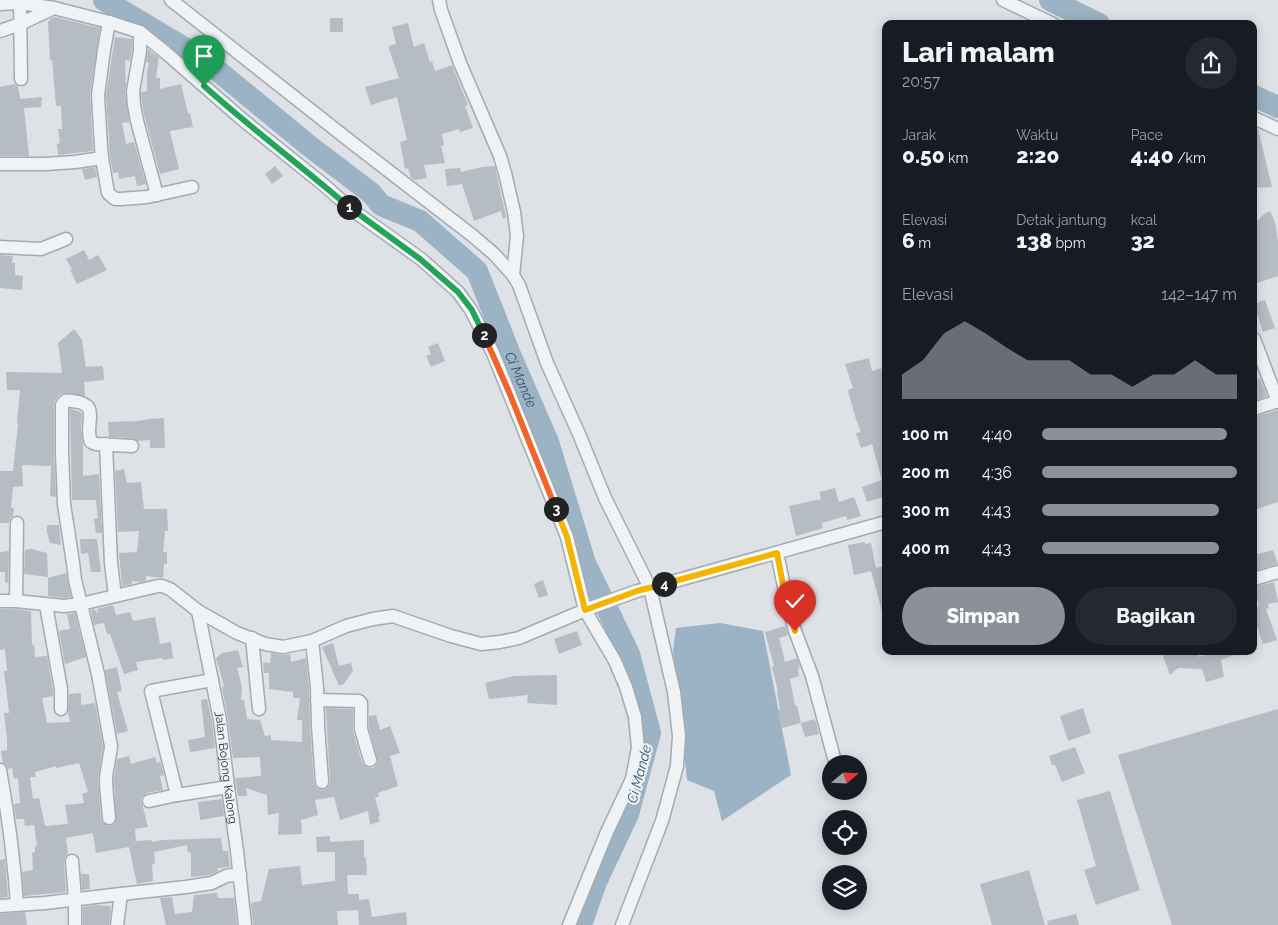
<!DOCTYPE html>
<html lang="id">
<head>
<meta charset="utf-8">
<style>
  :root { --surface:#171b24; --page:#242831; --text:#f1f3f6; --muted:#9ea1a6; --accent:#8c9099 }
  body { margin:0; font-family:Raleway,sans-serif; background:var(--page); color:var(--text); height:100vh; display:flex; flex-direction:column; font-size:19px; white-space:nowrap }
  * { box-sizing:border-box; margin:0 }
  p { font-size:16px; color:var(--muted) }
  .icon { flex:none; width:28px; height:28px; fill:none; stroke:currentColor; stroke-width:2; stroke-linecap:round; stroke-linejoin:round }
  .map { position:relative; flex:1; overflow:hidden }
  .drawer { position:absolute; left:882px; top:20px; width:375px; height:635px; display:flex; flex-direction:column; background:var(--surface); border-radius:10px; box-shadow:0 2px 12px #0003 }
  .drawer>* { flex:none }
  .needle { width:32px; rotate:71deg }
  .controls { position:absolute; left:822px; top:755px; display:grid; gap:10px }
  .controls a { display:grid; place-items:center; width:45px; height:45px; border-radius:50%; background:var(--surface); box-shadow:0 2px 12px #0003; font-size:25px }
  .pin { position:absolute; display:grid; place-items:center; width:42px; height:42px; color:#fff; margin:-51px -21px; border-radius:50% 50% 50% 0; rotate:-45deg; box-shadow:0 0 5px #0007 }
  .pin .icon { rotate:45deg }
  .km { position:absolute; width:25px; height:25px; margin:-12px; border-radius:50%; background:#222; color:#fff; font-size:14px; line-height:25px; text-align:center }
  .round { display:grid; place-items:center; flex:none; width:52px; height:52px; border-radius:26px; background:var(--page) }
  .overview { display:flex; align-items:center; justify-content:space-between; height:85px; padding:0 20px }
  h1 { font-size:28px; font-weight:800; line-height:38px }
  .metrics { display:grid; grid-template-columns:repeat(3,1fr); gap:8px; height:85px; padding:5px 20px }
  .metrics div { display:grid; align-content:center }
  .metrics b { font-size:21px; font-weight:800 }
  .metrics small { font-size:14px; font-weight:400 }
  .metrics p { font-size:14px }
  .chart { height:140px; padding:10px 20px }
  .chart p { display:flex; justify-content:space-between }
  .chart svg { width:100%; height:90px; margin-top:5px; fill:var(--accent); opacity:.7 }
  .action { display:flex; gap:10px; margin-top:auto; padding:10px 20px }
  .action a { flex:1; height:58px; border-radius:30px; background:var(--accent); color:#fff; font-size:20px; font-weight:800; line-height:58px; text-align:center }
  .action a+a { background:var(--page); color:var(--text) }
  ul { padding:0 20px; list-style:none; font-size:16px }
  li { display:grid; grid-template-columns:80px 60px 1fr; align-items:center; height:38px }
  li i { height:12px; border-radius:6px; background:var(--accent) }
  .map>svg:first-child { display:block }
  .water { fill:#9bb3c4 }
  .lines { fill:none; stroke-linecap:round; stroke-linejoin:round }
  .river { stroke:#9bb3c4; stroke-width:22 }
  .building { fill:#b6bcc3; fill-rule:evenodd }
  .minor-casing { stroke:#a4aab0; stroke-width:15 }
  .minor { stroke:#f0f3f5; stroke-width:12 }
  .split-1-casing { stroke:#fff; stroke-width:10 }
  .split-2-casing { stroke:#fff; stroke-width:10 }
  .split-3-casing { stroke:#fff; stroke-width:10 }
  .split-4-casing { stroke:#fff; stroke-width:10 }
  .split-5-casing { stroke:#fff; stroke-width:10 }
  .split-1 { stroke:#22a559; stroke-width:6 }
  .split-2 { stroke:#22a559; stroke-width:6 }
  .split-3 { stroke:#f0652b; stroke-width:6 }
  .split-4 { stroke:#f5b400; stroke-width:6 }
  .split-5 { stroke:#f5b400; stroke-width:6 }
  .labels { text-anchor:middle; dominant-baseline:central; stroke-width:4.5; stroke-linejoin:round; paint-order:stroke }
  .street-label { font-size:12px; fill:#28323c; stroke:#edf1f4 }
  .water-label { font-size:14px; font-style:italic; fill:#36546d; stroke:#edf1f4 }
</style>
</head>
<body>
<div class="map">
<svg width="1278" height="925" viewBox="0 0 1278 925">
  <rect width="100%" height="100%" fill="#dee2e7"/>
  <path class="water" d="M 720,623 L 763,631 L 791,775 L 722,821 L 714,791 L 687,780 L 673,651 L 676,628 Z"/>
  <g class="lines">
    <g class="river">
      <path id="s1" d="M 104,0 L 206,61 L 308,145 L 371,193 L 381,205 L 420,221 L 477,271 L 511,357 L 548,442 L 585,563 L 629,654 L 650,733 L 628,814 L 596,882 L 581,925"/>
      <path d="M 1050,0 L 1099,24"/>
      <path d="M 1254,96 L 1278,107"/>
    </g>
  </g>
  <path class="building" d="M 55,17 L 100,28 L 90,94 L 93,151 L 58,155 L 57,144 L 60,143 L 58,129 L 62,129 L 61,106 L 56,106 L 52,60 L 50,60 L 48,21 L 50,21 L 50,19 Z
    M 330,18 L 343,18 L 343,32 L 330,32 Z
    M 408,23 L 414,47 L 424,43 L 430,62 L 432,61 L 435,71 L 452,65 L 468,105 L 465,106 L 473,128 L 460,132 L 459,129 L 442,134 L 444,145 L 441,146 L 445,163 L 424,165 L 427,178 L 414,180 L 411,178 L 408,168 L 405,169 L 400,142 L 407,140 L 397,97 L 371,105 L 365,87 L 399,78 L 388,46 L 396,44 L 392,27 Z
    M 115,37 L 132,39 L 132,50 L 130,61 L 125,60 L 126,85 L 125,92 L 129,122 L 122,123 L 126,144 L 134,142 L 146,184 L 137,186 L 135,176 L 119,179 L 118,172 L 113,173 L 110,157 L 106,95 Z
    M 148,49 L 151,51 L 150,58 L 151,52 L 159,57 L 156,78 L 160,78 L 160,89 L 181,84 L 188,113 L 190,113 L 193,127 L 170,131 L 179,169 L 160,174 L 145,119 L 142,104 L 141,92 L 147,91 L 147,72 L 149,63 L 146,62 Z
    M 15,84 L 18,86 L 20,99 L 42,97 L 41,107 L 24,108 L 29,156 L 0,156 L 0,87 Z
    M 1254,129 L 1258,129 L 1272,187 L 1254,188 Z
    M 275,166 L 283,176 L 272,184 L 265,174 Z
    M 495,166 L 506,217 L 503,219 L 501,211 L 474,221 L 462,184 L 447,186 L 445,169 L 460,168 L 461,172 L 482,167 Z
    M 95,167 L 97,177 L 85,180 L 82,169 Z
    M 1270,211 L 1275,222 L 1278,241 L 1278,276 L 1254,284 L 1254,224 L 1265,213 Z
    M 84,250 L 89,260 L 98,255 L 107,270 L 77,284 L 70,270 L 72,269 L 66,259 Z
    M 0,255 L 13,256 L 12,263 L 15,263 L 15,275 L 23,276 L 22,290 L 0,288 Z
    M 1265,300 L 1275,328 L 1263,332 L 1254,304 Z
    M 74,329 L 82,340 L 86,367 L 103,366 L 104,380 L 84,382 L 85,396 L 65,393 L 59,395 L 55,401 L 54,405 L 54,452 L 56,497 L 50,496 L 51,466 L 22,465 L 23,486 L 13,487 L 11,508 L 14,508 L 13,516 L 10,518 L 9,523 L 0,523 L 0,471 L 13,471 L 18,424 L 17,423 L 20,390 L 7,390 L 6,372 L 62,373 L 58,343 Z
    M 438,343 L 445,361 L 431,367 L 426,356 L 431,354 L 428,347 Z
    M 869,358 L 872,371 L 881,368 L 886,382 L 886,496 L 867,502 L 862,487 L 882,480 L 872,444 L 861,448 L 856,433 L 861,432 L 856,419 L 848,391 L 848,390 L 853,388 L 845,364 Z
    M 1260,378 L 1267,396 L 1254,401 L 1254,380 Z
    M 70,409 L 78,411 L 82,413 L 81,429 L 83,443 L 83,476 L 99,474 L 102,533 L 96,533 L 94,519 L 98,518 L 96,500 L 72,500 Z
    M 1278,410 L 1278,502 L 1254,510 L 1254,417 Z
    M 164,418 L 165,448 L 150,448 L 150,440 L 138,441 L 132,438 L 109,437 L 108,422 L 138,421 L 149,419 Z
    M 124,469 L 127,483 L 141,482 L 144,509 L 167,509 L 168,531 L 165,531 L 163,552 L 167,552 L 167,564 L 164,564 L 163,578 L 146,576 L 146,581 L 141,582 L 132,581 L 132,584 L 122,586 L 119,553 L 137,552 L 139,531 L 118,532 L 115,471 Z
    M 835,488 L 839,502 L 854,497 L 861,516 L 847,520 L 846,516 L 822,523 L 823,528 L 796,536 L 789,506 L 821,499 L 819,492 Z
    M 47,525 L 59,525 L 61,545 L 50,543 L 47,532 Z
    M 80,539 L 97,539 L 101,572 L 91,572 L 88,553 L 81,554 Z
    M 865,542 L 865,544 L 871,543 L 876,568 L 884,566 L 886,573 L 886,614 L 883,615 L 871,571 L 854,575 L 848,545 Z
    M 31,549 L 47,553 L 48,577 L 24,574 L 25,550 Z
    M 1273,550 L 1278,564 L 1254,571 L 1254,555 Z
    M 9,551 L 8,583 L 5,582 L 5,572 L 0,572 L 0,552 Z
    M 66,573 L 71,597 L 64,598 L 48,596 L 48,578 Z
    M 543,580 L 548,595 L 539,598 L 534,584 Z
    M 1274,582 L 1278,602 L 1268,604 L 1269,608 L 1266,609 L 1277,640 L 1263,644 L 1254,617 L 1254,607 L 1259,606 L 1254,587 Z
    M 113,605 L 116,615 L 130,612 L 133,621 L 155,617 L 160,644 L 171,642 L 173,658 L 163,660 L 162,658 L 136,662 L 138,670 L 124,674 L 110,634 L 107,634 L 104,623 L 94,625 L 91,610 L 94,609 L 98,614 L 97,609 Z
    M 0,609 L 16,609 L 31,611 L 32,645 L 34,644 L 35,657 L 47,656 L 53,690 L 53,696 L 42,698 L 47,723 L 70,722 L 68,713 L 69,694 L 81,693 L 81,705 L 95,703 L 103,746 L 98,778 L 101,819 L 103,823 L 106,825 L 110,826 L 114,824 L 116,821 L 114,778 L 117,759 L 129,756 L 131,764 L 155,757 L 157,763 L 160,762 L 164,775 L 160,776 L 163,790 L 147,793 L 141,798 L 141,802 L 143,807 L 148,827 L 135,829 L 136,841 L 152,840 L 152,842 L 163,840 L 221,838 L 223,851 L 228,851 L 230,867 L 217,868 L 218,871 L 210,875 L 191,877 L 191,853 L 188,852 L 187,845 L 154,852 L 155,863 L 152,865 L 153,881 L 137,884 L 129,847 L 96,853 L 93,833 L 66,838 L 68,854 L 65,857 L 64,862 L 66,892 L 24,896 L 22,872 L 33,870 L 32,853 L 35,852 L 35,846 L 37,846 L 34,825 L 25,826 L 24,819 L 16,819 L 14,804 L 20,803 L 18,778 L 14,779 L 12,768 L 8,769 L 6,765 L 3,763 L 1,751 L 7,750 L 7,739 L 4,713 L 9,713 L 4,671 L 7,671 L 5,649 L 0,650 ZM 79,763 L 88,792 L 82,794 L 84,803 L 65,805 L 68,824 L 45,826 L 39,798 L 33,799 L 30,777 L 36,777 L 35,772 L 56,766 L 56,768 Z
    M 75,613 L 86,657 L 65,664 L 59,631 L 70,629 L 67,614 Z
    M 785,626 L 788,635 L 779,638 L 785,662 L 797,658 L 800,668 L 798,669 L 799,676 L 790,679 L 795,706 L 797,706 L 801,723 L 782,728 L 778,710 L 780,710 L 777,692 L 778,691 L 772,667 L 774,666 L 765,632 Z
    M 577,631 L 582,645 L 559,654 L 554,639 Z
    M 333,643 L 339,666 L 351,663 L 353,671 L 343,685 L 343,684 L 339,686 L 322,647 Z
    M 238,650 L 243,667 L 237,668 L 242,687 L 241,700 L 244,700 L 247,719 L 260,720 L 265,736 L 271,735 L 271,740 L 302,742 L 302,720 L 297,720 L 300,698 L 293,698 L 293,692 L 269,689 L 269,673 L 264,673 L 263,662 L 270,663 L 271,653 L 282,655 L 290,654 L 291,662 L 306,658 L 309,688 L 310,726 L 314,783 L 315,786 L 318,789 L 322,790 L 326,789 L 329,786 L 330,782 L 326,708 L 353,709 L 353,731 L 362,762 L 364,765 L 368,768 L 373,768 L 376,765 L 378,761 L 369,728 L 369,716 L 376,715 L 380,730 L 390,726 L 400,753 L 390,756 L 398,786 L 378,793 L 379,796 L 375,798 L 380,816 L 378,817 L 380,821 L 370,825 L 368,811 L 340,820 L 334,797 L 315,800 L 318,815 L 301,820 L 302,834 L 278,835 L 279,813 L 268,815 L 267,795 L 246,788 L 247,796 L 238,796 L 235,778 L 261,776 L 260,757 L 233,758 L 228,719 L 222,687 L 224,686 L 216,658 L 222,653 Z
    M 1161,651 L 1197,651 L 1199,657 L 1216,651 L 1242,651 L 1242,652 L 1221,660 L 1224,677 L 1206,682 L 1202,669 L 1178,668 L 1170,675 Z
    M 117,667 L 122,691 L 117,692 L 128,731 L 117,734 L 105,670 Z
    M 557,675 L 557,705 L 527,703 L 528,695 L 489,699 L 485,683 L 514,676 Z
    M 207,699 L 212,721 L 215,748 L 190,752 L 188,740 L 205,737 L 201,700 Z
    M 1083,708 L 1091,733 L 1068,741 L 1060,716 Z
    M 1278,709 L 1278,925 L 1172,925 L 1118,755 Z
    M 815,719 L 819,734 L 805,737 L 801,723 Z
    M 1075,747 L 1085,773 L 1062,782 L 1055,765 L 1052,765 L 1049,756 Z
    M 1110,791 L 1129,855 L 1140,890 L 1096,905 L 1084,870 L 1096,866 L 1077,800 Z
    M 222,799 L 224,816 L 200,820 L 198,802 Z
    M 330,836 L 330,842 L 364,840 L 364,857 L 366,857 L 367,875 L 347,875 L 348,894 L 359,894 L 359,900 L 369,899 L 372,917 L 406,912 L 407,925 L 359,925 L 358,910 L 337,911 L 338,925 L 253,925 L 251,903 L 261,901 L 269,869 L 300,866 L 302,885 L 335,881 L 335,852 L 317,852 L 316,837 Z
    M 5,859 L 8,897 L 0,898 L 0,860 Z
    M 1029,870 L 1045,925 L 992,925 L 980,884 Z
    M 81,874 L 89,874 L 90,889 L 82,890 Z
    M 217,893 L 218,898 L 234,898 L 237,925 L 166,925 L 160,898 L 172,897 L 175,914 L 192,912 L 194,895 Z
    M 95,905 L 111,906 L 109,925 L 83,925 L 83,907 Z
    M 25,912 L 27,925 L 0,925 L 0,914 Z
    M 1076,914 L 1079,925 L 1048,925 L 1047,921 Z"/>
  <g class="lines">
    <g class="minor-casing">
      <g id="minor">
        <path d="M 171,0 L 355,145 L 473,236 L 494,254 L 513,275 L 519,285 L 547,363 L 579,434 L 605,498 L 650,588 L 674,692 L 679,736 L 677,766 L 662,821 L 622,925"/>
        <path d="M 439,0 L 441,10 L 460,63 L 500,156 L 505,173 L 514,212 L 517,236 L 513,275"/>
        <path d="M 1003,0 L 1053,24"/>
        <path d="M 20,3 L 21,79"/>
        <path d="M 0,4 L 20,3 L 54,8 L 109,22 L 140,32 L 165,52 L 243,120 L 324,185 L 351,209 L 421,259 L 458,292 L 471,310 L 493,353 L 567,537 L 585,610 L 615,661 L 626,687 L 635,717 L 638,748 L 632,779 L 607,832 L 569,925"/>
        <path d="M 109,22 L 104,50 L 98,95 L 101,147 L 102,158 L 108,193 L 115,199 L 120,199 L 147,197 L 192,187"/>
        <path d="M 0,31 L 20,24 L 54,8"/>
        <path d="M 140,32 L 140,51 L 133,91 L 134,105 L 137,121 L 157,195"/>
        <path d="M 1254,118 L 1278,129"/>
        <path d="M 0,164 L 45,164 L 75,162 L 102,158"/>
        <path d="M 0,247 L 41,249 L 66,239"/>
        <path d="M 1254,339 L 1278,402"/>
        <path d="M 1254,409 L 1278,401"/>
        <path d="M 106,444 L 111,563 L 115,596"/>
        <path d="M 777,553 L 787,601 L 795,631 L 812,676 L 834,758"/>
        <path d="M 1254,579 L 1278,572"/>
        <path d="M 0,601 L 16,601 L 64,606 L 81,604 L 158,586 L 162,586 L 170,589 L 198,611 L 237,633 L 265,644 L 283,647 L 312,641 L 346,626 L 373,619 L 393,616 L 451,636 L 481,644 L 500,642 L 519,638 L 590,608 L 637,591 L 650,588 L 886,522"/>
        <path d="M 16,601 L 17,523"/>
        <path d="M 46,605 L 61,689 L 61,709"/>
        <path id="s2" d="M 198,611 L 220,720 L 228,787 L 237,851 L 245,925"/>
        <path d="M 252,638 L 259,709"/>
        <path d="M 312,641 L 317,687 L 318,725 L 322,782"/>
        <path d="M 317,700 L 359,701 L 361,703 L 361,729 L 370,760"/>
        <path d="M 0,770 C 8,814 14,859 17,905"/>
        <path d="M 177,795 L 151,691 L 212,680"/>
        <path d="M 149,801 L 177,795 L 228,787"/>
        <path d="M 109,818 C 108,804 106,791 106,778 C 107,767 110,757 111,746 L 98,674 L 75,580 L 73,563 L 64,504 L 62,452 L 62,405 C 65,400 66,400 72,401 C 103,404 83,424 91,442 L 96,444 L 132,446"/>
        <path d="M 72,861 L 75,899 L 75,925"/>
        <path d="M 0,906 L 45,903 L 121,894 L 186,887 L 212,883 L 226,876 L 240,874"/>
        <path d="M 117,925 L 121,894"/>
      </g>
    </g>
    <use href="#minor" class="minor"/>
  </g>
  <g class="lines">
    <g class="split-1-casing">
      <path id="split-1" d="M 204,86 C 251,128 301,166 349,207"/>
    </g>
    <g class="split-2-casing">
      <path id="split-2" d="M 349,207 L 420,259 L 458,292 L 472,310 L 484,335"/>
    </g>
    <g class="split-3-casing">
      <path id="split-3" d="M 484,335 L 509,392 L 556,509"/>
    </g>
    <g class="split-4-casing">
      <path id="split-4" d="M 556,509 L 567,537 L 585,610 L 637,591 L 664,584"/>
    </g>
    <g class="split-5-casing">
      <path id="split-5" d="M 664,584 L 777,553 L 786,601 L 795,631"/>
    </g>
    <use href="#split-1" class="split-1"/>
    <use href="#split-2" class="split-2"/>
    <use href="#split-3" class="split-3"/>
    <use href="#split-4" class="split-4"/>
    <use href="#split-5" class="split-5"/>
  </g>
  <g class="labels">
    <g class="street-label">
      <text stroke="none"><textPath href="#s2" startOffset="159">Jalan Bojong Kalong</textPath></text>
    </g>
    <g class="water-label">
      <text stroke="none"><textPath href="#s1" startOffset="581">Ci Mande</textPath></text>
      <text transform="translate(639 774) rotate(-75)">Ci Mande</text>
    </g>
  </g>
</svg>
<div class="controls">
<a><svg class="needle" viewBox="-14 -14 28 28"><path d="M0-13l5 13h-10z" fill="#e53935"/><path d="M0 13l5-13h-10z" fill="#9ea1a6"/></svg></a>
<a><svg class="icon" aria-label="locate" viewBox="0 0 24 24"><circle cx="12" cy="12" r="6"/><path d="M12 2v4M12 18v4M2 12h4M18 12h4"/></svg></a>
<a><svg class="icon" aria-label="layers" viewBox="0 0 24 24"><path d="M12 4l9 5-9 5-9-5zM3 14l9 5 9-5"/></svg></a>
</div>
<div class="pin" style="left:204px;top:86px;background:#1e9e55"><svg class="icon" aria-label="arrive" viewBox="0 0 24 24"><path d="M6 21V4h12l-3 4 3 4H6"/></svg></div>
<div class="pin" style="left:795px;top:631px;background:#d93025"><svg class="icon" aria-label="check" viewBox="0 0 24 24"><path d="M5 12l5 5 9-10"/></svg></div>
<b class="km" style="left:349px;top:207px">1</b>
<b class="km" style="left:484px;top:335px">2</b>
<b class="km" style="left:556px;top:509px">3</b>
<b class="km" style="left:664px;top:584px">4</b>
<section class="drawer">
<div class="overview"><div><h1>Lari malam</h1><p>20:57</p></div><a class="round"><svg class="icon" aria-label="share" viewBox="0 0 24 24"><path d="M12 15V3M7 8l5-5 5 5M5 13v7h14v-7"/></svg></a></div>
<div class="metrics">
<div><p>Jarak</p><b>0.50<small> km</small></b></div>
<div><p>Waktu</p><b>2:20</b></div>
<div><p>Pace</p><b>4:40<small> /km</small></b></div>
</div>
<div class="metrics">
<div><p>Elevasi</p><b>6<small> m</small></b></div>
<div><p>Detak jantung</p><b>138<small> bpm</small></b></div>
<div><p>kcal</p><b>32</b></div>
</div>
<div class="chart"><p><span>Elevasi</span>142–147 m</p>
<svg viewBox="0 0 160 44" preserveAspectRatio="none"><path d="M0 44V32L10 25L20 12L30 6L40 12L50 19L60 25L70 25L80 25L90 32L100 32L110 38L120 32L130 32L140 25L150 32L160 32V44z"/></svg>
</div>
<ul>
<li><b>100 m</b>4:40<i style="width:95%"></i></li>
<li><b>200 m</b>4:36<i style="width:100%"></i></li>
<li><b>300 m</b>4:43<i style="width:91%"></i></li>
<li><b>400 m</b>4:43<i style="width:91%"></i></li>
</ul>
<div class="action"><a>Simpan</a><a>Bagikan</a></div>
</section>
</div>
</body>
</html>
